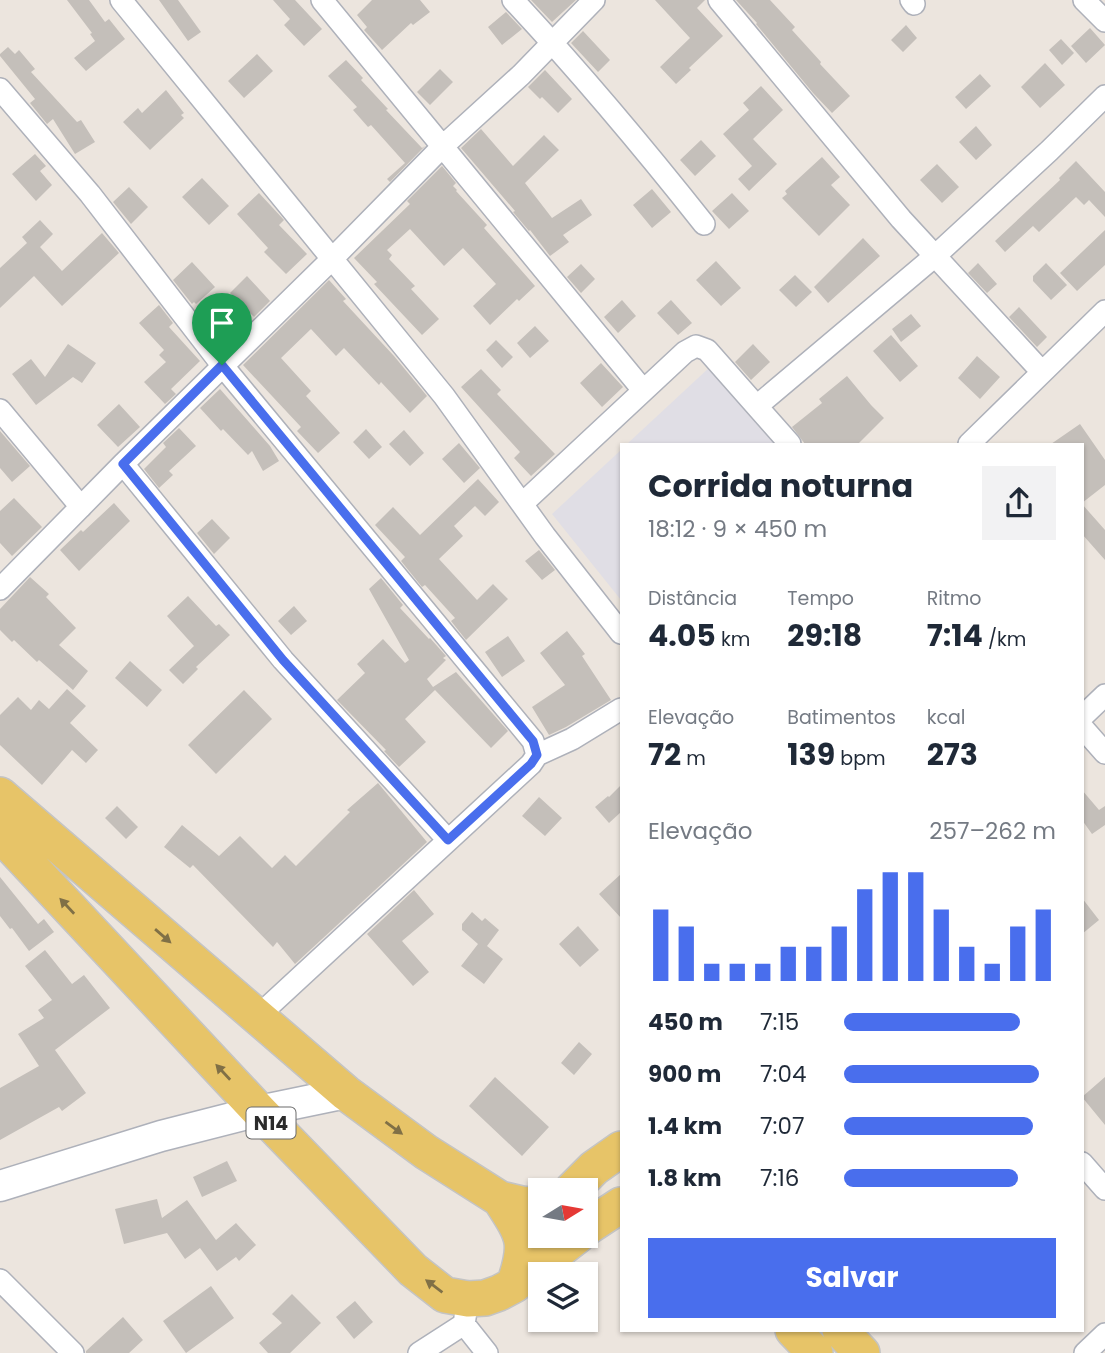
<!DOCTYPE html>
<html lang="pt">
<head>
<meta charset="utf-8">
<style>
  :root { --surface:#fff; --page:#f2f2f3; --text:#1f2937; --muted:#747a83; --accent:#496eed }
  body { margin:0; font-family:Poppins,sans-serif; background:var(--page); color:var(--text); height:100vh; display:flex; flex-direction:column; font-size:26px; white-space:nowrap }
  * { box-sizing:border-box; margin:0 }
  p { font-size:23px; color:var(--muted) }
  .icon { flex:none; width:38px; height:38px; fill:none; stroke:currentColor; stroke-width:2; stroke-linecap:round; stroke-linejoin:round }
  .map { position:relative; flex:1; overflow:hidden }
  .details { position:absolute; left:620px; top:443px; width:464px; height:889px; display:flex; flex-direction:column; background:var(--surface); border-radius:0px; box-shadow:0 2px 5px #0004 }
  .details>* { flex:none }
  .needle { width:46px; rotate:79deg }
  .tools { position:absolute; left:528px; top:1178px; display:grid; gap:14px }
  .tools a { display:grid; place-items:center; width:70px; height:70px; border-radius:0px; background:var(--surface); box-shadow:0 2px 5px #0004; font-size:35px }
  .pin { position:absolute; display:grid; place-items:center; width:60px; height:60px; color:#fff; margin:-72px -30px; border-radius:50% 50% 50% 0; rotate:-45deg; box-shadow:0 0 7px #0007 }
  .pin .icon { rotate:45deg }
  .round { display:grid; place-items:center; flex:none; width:74px; height:74px; border-radius:0px; background:var(--page) }
  .overview { display:flex; align-items:center; justify-content:space-between; height:119px; padding:0 28px }
  h1 { font-size:32px; font-weight:700; line-height:52px }
  .metrics { display:grid; grid-template-columns:repeat(3,1fr); gap:10px; height:119px; padding:7px 28px }
  .metrics div { display:grid; align-content:center }
  .metrics b { font-size:30px; font-weight:700 }
  .metrics small { font-size:19px; font-weight:400 }
  .metrics p { font-size:19px }
  .chart { height:196px; padding:14px 28px }
  .chart p { display:flex; justify-content:space-between }
  .chart svg { width:100%; height:126px; margin-top:7px; stroke:var(--accent); stroke-width:6 }
  .primary-button { display:flex; gap:14px; margin-top:auto; padding:14px 28px }
  .primary-button a { flex:1; height:80px; border-radius:0px; background:var(--accent); color:#fff; font-size:28px; font-weight:700; line-height:80px; text-align:center }
  ul { padding:0 28px; list-style:none; font-size:23px }
  li { display:grid; grid-template-columns:112px 84px 1fr; align-items:center; height:52px }
  li i { height:18px; border-radius:9px; background:var(--accent) }
  .map>svg:first-child { display:block }
  .industrial { fill:#e0dee5 }
  .building { fill:#c4bfba }
  .lines { fill:none; stroke-linecap:round; stroke-linejoin:round }
  .street-casing { stroke:#aeb1ba; stroke-width:24 }
  .secondary-casing { stroke:#aeb1ba; stroke-width:33 }
  .primary-casing { stroke:#c4c4c4; stroke-width:38 }
  .street { stroke:#fff; stroke-width:21 }
  .secondary { stroke:#fff; stroke-width:30 }
  .primary { stroke:#e7c468; stroke-width:35 }
  .oneway { fill:#807046 }
  .route-casing { stroke:#fff; stroke-width:14 }
  .route { stroke:#496eed; stroke-width:9 }
  .labels { text-anchor:middle; dominant-baseline:central; stroke-width:5; stroke-linejoin:round; paint-order:stroke }
  .shield { fill:#fff; stroke:#6b6b6b; stroke-width:2 }
  .shield-label { font-size:19px; font-weight:bold; fill:#2b2b2b }
</style>
</head>
<body>
<div class="map">
<svg width="1105" height="1353" viewBox="0 0 1105 1353">
  <rect width="100%" height="100%" fill="#ece5de"/>
  <path class="industrial" d="M 711,366 L 786,444 L 627,444 Z
    M 621,450 L 621,600 L 552,514 Z"/>
  <path class="building" d="M 67,0 L 89,0 L 105,22 L 109,19 L 125,39 L 86,71 L 74,58 L 95,41 L 90,34 L 92,33 Z
    M 159,0 L 178,0 L 201,32 L 188,41 Z
    M 273,0 L 295,0 L 322,29 L 304,46 L 284,25 L 290,19 Z
    M 372,0 L 420,0 L 430,12 L 413,25 L 411,23 L 382,50 L 364,30 L 367,27 L 357,15 Z
    M 531,0 L 576,0 L 552,22 Z
    M 655,0 L 705,0 L 697,8 L 723,36 L 689,68 L 691,70 L 676,84 L 660,67 L 690,38 Z
    M 736,0 L 770,0 L 795,27 L 792,30 L 821,62 L 820,64 L 850,96 L 832,113 L 813,93 L 756,24 L 757,23 Z
    M 506,12 L 522,29 L 502,45 L 488,27 Z
    M 906,25 L 917,38 L 903,52 L 891,40 Z
    M 1090,28 L 1105,45 L 1086,63 L 1071,46 Z
    M 583,31 L 610,60 L 598,72 L 571,43 Z
    M 1061,39 L 1074,53 L 1062,65 L 1049,50 Z
    M 8,47 L 15,54 L 19,50 L 35,69 L 31,72 L 77,122 L 81,120 L 95,142 L 75,154 L 53,119 L 47,124 L 30,103 L 35,99 L 0,56 L 0,54 Z
    M 257,54 L 273,71 L 244,98 L 228,81 Z
    M 346,60 L 363,78 L 361,80 L 388,109 L 386,110 L 422,148 L 425,146 L 390,182 L 387,179 L 405,163 L 371,125 L 368,127 L 353,110 L 357,107 L 328,76 Z
    M 1045,63 L 1065,85 L 1040,108 L 1021,87 Z
    M 440,69 L 453,82 L 430,105 L 417,92 Z
    M 545,70 L 572,99 L 558,113 L 542,97 L 540,99 L 528,87 Z
    M 980,74 L 991,86 L 966,109 L 955,97 Z
    M 761,86 L 783,110 L 753,139 L 777,164 L 749,191 L 738,179 L 752,166 L 723,134 L 749,110 L 743,103 Z
    M 166,90 L 184,113 L 181,115 L 184,118 L 150,150 L 123,122 L 138,108 L 142,113 Z
    M 976,126 L 992,145 L 976,160 L 959,142 Z
    M 481,129 L 513,166 L 544,135 L 559,150 L 525,183 L 552,218 L 581,199 L 592,215 L 563,235 L 569,242 L 550,256 L 530,230 L 529,231 L 513,212 L 515,211 L 461,148 Z
    M 701,140 L 716,156 L 695,176 L 680,160 Z
    M 35,154 L 46,166 L 40,171 L 52,185 L 36,201 L 12,174 Z
    M 822,157 L 840,177 L 831,185 L 850,205 L 819,236 L 782,198 L 787,194 L 785,191 Z
    M 1076,161 L 1105,192 L 1105,217 L 1089,200 L 1084,205 L 1076,197 L 1039,232 L 1033,226 L 1005,252 L 995,241 L 1060,180 L 1059,178 Z
    M 937,164 L 959,187 L 942,203 L 920,180 Z
    M 442,166 L 456,183 L 453,186 L 457,190 L 456,191 L 487,225 L 484,228 L 535,286 L 519,301 L 517,299 L 490,325 L 473,306 L 496,284 L 463,248 L 444,266 L 410,229 L 387,250 L 392,255 L 389,259 L 415,286 L 411,289 L 439,319 L 422,335 L 374,284 L 377,282 L 354,258 L 410,204 L 407,201 Z
    M 202,178 L 229,206 L 209,225 L 182,197 Z
    M 129,187 L 148,207 L 131,224 L 113,202 Z
    M 652,189 L 671,212 L 652,228 L 633,205 Z
    M 259,193 L 284,220 L 279,225 L 307,254 L 286,274 L 264,252 L 268,248 L 237,214 Z
    M 732,193 L 749,211 L 729,229 L 712,211 Z
    M 40,220 L 53,234 L 40,247 L 62,271 L 102,233 L 119,253 L 62,306 L 34,276 L 0,308 L 0,268 L 27,243 L 22,237 Z
    M 1105,230 L 1105,265 L 1077,291 L 1060,273 Z
    M 863,238 L 880,256 L 828,303 L 814,287 Z
    M 716,261 L 741,288 L 721,306 L 696,280 Z
    M 192,262 L 215,287 L 196,304 L 194,302 L 192,304 L 173,280 Z
    M 978,263 L 997,284 L 987,293 L 968,273 Z
    M 1046,263 L 1067,285 L 1051,300 L 1033,281 L 1033,276 Z
    M 581,264 L 595,279 L 581,293 L 567,277 Z
    M 795,275 L 812,292 L 796,307 L 779,290 Z
    M 247,276 L 270,301 L 254,317 L 230,293 Z
    M 329,280 L 346,299 L 343,301 L 394,356 L 427,396 L 410,413 L 381,382 L 379,385 L 344,348 L 336,356 L 311,329 L 281,358 L 311,391 L 306,396 L 340,433 L 318,453 L 297,431 L 301,427 L 243,365 Z
    M 622,300 L 636,316 L 618,333 L 604,317 Z
    M 671,300 L 692,323 L 678,335 L 657,313 Z
    M 159,305 L 173,323 L 169,327 L 200,361 L 171,389 L 176,394 L 165,404 L 144,382 L 166,362 L 159,355 L 164,350 L 139,323 Z
    M 1019,307 L 1047,337 L 1037,347 L 1009,317 Z
    M 911,314 L 921,326 L 901,342 L 892,329 Z
    M 535,326 L 549,341 L 530,358 L 517,343 Z
    M 891,335 L 918,366 L 900,382 L 873,351 Z
    M 496,340 L 513,357 L 502,368 L 486,350 Z
    M 68,344 L 96,363 L 82,383 L 73,377 L 36,405 L 12,374 L 31,359 L 45,377 Z
    M 753,344 L 770,362 L 751,380 L 735,362 Z
    M 977,356 L 1000,377 L 980,399 L 958,378 Z
    M 601,363 L 623,387 L 602,407 L 580,383 Z
    M 481,369 L 501,390 L 497,394 L 555,454 L 531,476 L 514,458 L 520,452 L 461,387 Z
    M 847,376 L 871,405 L 884,418 L 858,444 L 805,444 L 792,427 L 822,403 L 819,399 Z
    M 220,389 L 270,446 L 279,461 L 263,471 L 252,451 L 248,455 L 223,429 L 221,431 L 200,408 Z
    M 119,404 L 140,427 L 118,447 L 97,425 Z
    M 1080,424 L 1105,460 L 1105,485 L 1082,503 L 1082,444 L 1051,444 Z
    M 179,428 L 196,446 L 169,471 L 173,475 L 159,488 L 144,469 L 166,447 L 163,443 Z
    M 366,429 L 382,447 L 369,459 L 353,442 Z
    M 404,430 L 424,453 L 410,466 L 389,444 Z
    M 0,431 L 30,466 L 12,482 L 0,468 Z
    M 459,443 L 480,468 L 464,483 L 442,459 Z
    M 478,479 L 499,502 L 485,516 L 475,506 L 454,526 L 463,536 L 439,559 L 477,600 L 493,584 L 508,599 L 466,640 L 451,621 L 455,618 L 425,585 L 422,587 L 401,561 L 405,557 L 375,525 L 393,507 L 420,535 Z
    M 14,498 L 42,527 L 12,556 L 0,543 L 0,511 Z
    M 114,503 L 130,521 L 79,571 L 60,550 L 81,530 L 83,532 Z
    M 1082,504 L 1105,530 L 1105,560 L 1082,534 Z
    M 212,519 L 230,538 L 214,554 L 197,533 Z
    M 539,550 L 555,570 L 542,580 L 525,561 Z
    M 30,577 L 49,594 L 46,597 L 76,628 L 59,645 L 88,671 L 73,690 L 39,660 L 37,662 L 14,640 L 12,642 L 0,630 L 0,609 Z
    M 381,578 L 403,605 L 400,608 L 429,639 L 430,638 L 446,656 L 443,658 L 446,660 L 427,679 L 433,687 L 456,672 L 508,731 L 491,748 L 435,690 L 405,719 L 426,742 L 399,767 L 384,751 L 386,750 L 337,700 L 365,673 L 357,664 L 383,639 L 405,663 L 409,660 L 369,589 Z
    M 188,596 L 216,626 L 219,624 L 230,635 L 196,667 L 198,669 L 183,684 L 169,670 L 194,646 L 167,616 Z
    M 294,606 L 307,621 L 291,635 L 278,621 Z
    M 567,631 L 585,654 L 582,656 L 611,700 L 566,727 L 549,735 L 532,707 L 565,685 L 540,653 Z
    M 508,636 L 525,661 L 502,677 L 485,652 Z
    M 130,661 L 162,690 L 147,707 L 115,678 Z
    M 67,689 L 86,706 L 70,723 L 98,750 L 86,763 L 72,750 L 42,785 L 0,745 L 0,715 L 18,697 L 31,710 L 39,700 L 49,709 Z
    M 244,690 L 272,719 L 216,774 L 188,745 Z
    M 378,783 L 427,842 L 295,964 L 277,942 L 273,947 L 193,865 L 190,868 L 164,847 L 182,825 L 219,856 L 240,836 L 272,868 L 285,855 L 296,866 L 350,812 L 347,810 Z
    M 621,785 L 621,812 L 609,823 L 595,807 L 608,796 L 609,797 Z
    M 1082,790 L 1099,810 L 1105,806 L 1105,825 L 1092,834 L 1082,820 Z
    M 539,797 L 562,818 L 545,836 L 522,816 Z
    M 117,806 L 138,827 L 126,839 L 105,818 Z
    M 621,874 L 621,918 L 599,894 Z
    M 0,877 L 38,924 L 44,919 L 54,932 L 29,951 L 12,928 L 10,929 L 0,916 Z
    M 414,890 L 434,914 L 402,941 L 429,972 L 413,986 L 367,934 Z
    M 1082,898 L 1099,920 L 1082,934 Z
    M 472,912 L 482,921 L 485,918 L 499,930 L 487,946 L 503,959 L 484,984 L 461,966 L 478,944 L 462,930 L 462,924 Z
    M 578,926 L 599,950 L 580,967 L 559,944 Z
    M 45,950 L 72,984 L 84,975 L 110,1008 L 55,1050 L 86,1093 L 62,1111 L 59,1107 L 0,1140 L 0,1088 L 39,1066 L 18,1034 L 44,1018 L 38,1010 L 52,1000 L 25,966 Z
    M 579,1042 L 592,1054 L 574,1075 L 561,1063 Z
    M 495,1077 L 549,1127 L 522,1156 L 469,1106 Z
    M 1105,1077 L 1105,1125 L 1082,1097 Z
    M 227,1161 L 237,1181 L 202,1197 L 193,1177 Z
    M 157,1199 L 162,1218 L 187,1200 L 216,1240 L 236,1223 L 256,1245 L 239,1261 L 236,1257 L 217,1271 L 200,1248 L 185,1259 L 167,1233 L 124,1244 L 115,1209 Z
    M 211,1286 L 234,1318 L 186,1353 L 163,1321 Z
    M 292,1294 L 321,1323 L 290,1353 L 268,1353 L 259,1343 L 282,1323 L 272,1314 Z
    M 355,1301 L 373,1322 L 354,1339 L 336,1317 Z
    M 123,1317 L 143,1340 L 129,1353 L 86,1353 L 86,1351 Z"/>
  <g class="lines">
    <g class="street-casing">
      <path id="street" d="M 121,0 L 444,396 L 545,536 L 621,633
        M 322,0 L 643,390
        M 513,0 C 580,72 643,147 704,224
        M 719,0 L 901,219 L 1042,372
        M 911,0 L 914,4
        M 1084,0 L 1105,21
        M 0,89 L 90,194 L 222,365 L 533,741 L 537,755 L 531,764 L 257,1017
        M 757,406 L 935,256 L 1049,151 L 1105,96
        M 0,410 L 81,507
        M 969,444 L 1105,311
        M 123,464 L 283,660 L 448,840
        M 522,504 L 685,352 L 696,346 L 707,350 L 790,444
        M 0,589 L 123,464 L 332,259 L 443,146 L 521,75 L 594,0
        M 1082,717 L 1105,695
        M 1082,727 L 1105,753
        M 537,755 L 572,739 L 621,709
        M 1082,1163 L 1105,1189
        M 0,1280 L 73,1353
        M 468,1299 L 464,1324 L 487,1353
        M 419,1353 L 464,1324
        M 1085,1353 L 1105,1334"/>
    </g>
    <g class="secondary-casing">
      <path id="secondary" d="M 0,1186 L 161,1136 L 259,1111 L 346,1093"/>
    </g>
    <g class="primary-casing">
      <path id="primary" d="M 0,795 L 346,1093 L 426,1152 L 500,1199 L 526,1205 L 541,1203
        M 0,834 L 259,1111 L 413,1270 L 445,1295 L 468,1299 L 485,1298 L 499,1293 L 514,1285 L 577,1236
        M 572,1190 L 594,1168 L 621,1149
        M 500,1199 C 524,1236 529,1242 514,1285
        M 586,1228 L 621,1205
        M 793,1330 L 815,1353
        M 840,1330 L 862,1353"/>
    </g>
    <use href="#street" class="street"/>
    <use href="#secondary" class="secondary"/>
    <use href="#primary" class="primary"/>
  </g>
  <defs><path id="oneway-solid" d="M-6-.8H1V-3.2L6.5 0L1 3.2V.8H-6Z" transform="scale(1.75)"/></defs>
  <g class="oneway">
    <use href="#oneway-solid" transform="translate(67 906) rotate(-133)"/>
    <use href="#oneway-solid" transform="translate(163 936) rotate(41)"/>
    <use href="#oneway-solid" transform="translate(223 1072) rotate(-133)"/>
    <use href="#oneway-solid" transform="translate(394 1128) rotate(36)"/>
    <use href="#oneway-solid" transform="translate(434 1286) rotate(-143)"/>
  </g>
  <g class="lines">
    <g class="route-casing">
      <path id="route" d="M 222,365 L 533,741 L 537,755 L 531,764 L 448,840 L 283,660 L 123,464 Z"/>
    </g>
    <use href="#route" class="route"/>
  </g>
  <g class="labels">
    <rect class="shield" x="246.5" y="1107.5" width="49" height="31" rx="5"/>
    <g class="shield-label">
      <text x="271" y="1123">N14</text>
    </g>
  </g>
</svg>
<div class="tools">
<a><svg class="needle" viewBox="-14 -14 28 28"><path d="M0-13l5 13h-10z" fill="#e53935"/><path d="M0 13l5-13h-10z" fill="#747a83"/></svg></a>
<a><svg class="icon" aria-label="layers" viewBox="0 0 24 24"><path d="M12 4l9 5-9 5-9-5zM3 14l9 5 9-5"/></svg></a>
</div>
<div class="pin" style="left:222px;top:365px;background:#1e9e55"><svg class="icon" aria-label="arrive" viewBox="0 0 24 24"><path d="M6 21V4h12l-3 4 3 4H6"/></svg></div>
<section class="details">
<div class="overview"><div><h1>Corrida noturna</h1><p>18:12 · 9 × 450 m</p></div><a class="round"><svg class="icon" aria-label="share" viewBox="0 0 24 24"><path d="M12 15V3M7 8l5-5 5 5M5 13v7h14v-7"/></svg></a></div>
<div class="metrics">
<div><p>Distância</p><b>4.05<small> km</small></b></div>
<div><p>Tempo</p><b>29:18</b></div>
<div><p>Ritmo</p><b>7:14<small> /km</small></b></div>
</div>
<div class="metrics">
<div><p>Elevação</p><b>72<small> m</small></b></div>
<div><p>Batimentos</p><b>139<small> bpm</small></b></div>
<div><p>kcal</p><b>273</b></div>
</div>
<div class="chart"><p><span>Elevação</span>257–262 m</p>
<svg viewBox="0 0 160 44" preserveAspectRatio="none"><path d="M5 44V19M15 44V25M25 44V38M35 44V38M45 44V38M55 44V32M65 44V32M75 44V25M85 44V12M95 44V6M105 44V6M115 44V19M125 44V32M135 44V38M145 44V25M155 44V19"/></svg>
</div>
<ul>
<li><b>450 m</b>7:15<i style="width:83%"></i></li>
<li><b>900 m</b>7:04<i style="width:92%"></i></li>
<li><b>1.4 km</b>7:07<i style="width:89%"></i></li>
<li><b>1.8 km</b>7:16<i style="width:82%"></i></li>
</ul>
<div class="primary-button"><a>Salvar</a></div>
</section>
</div>
</body>
</html>
